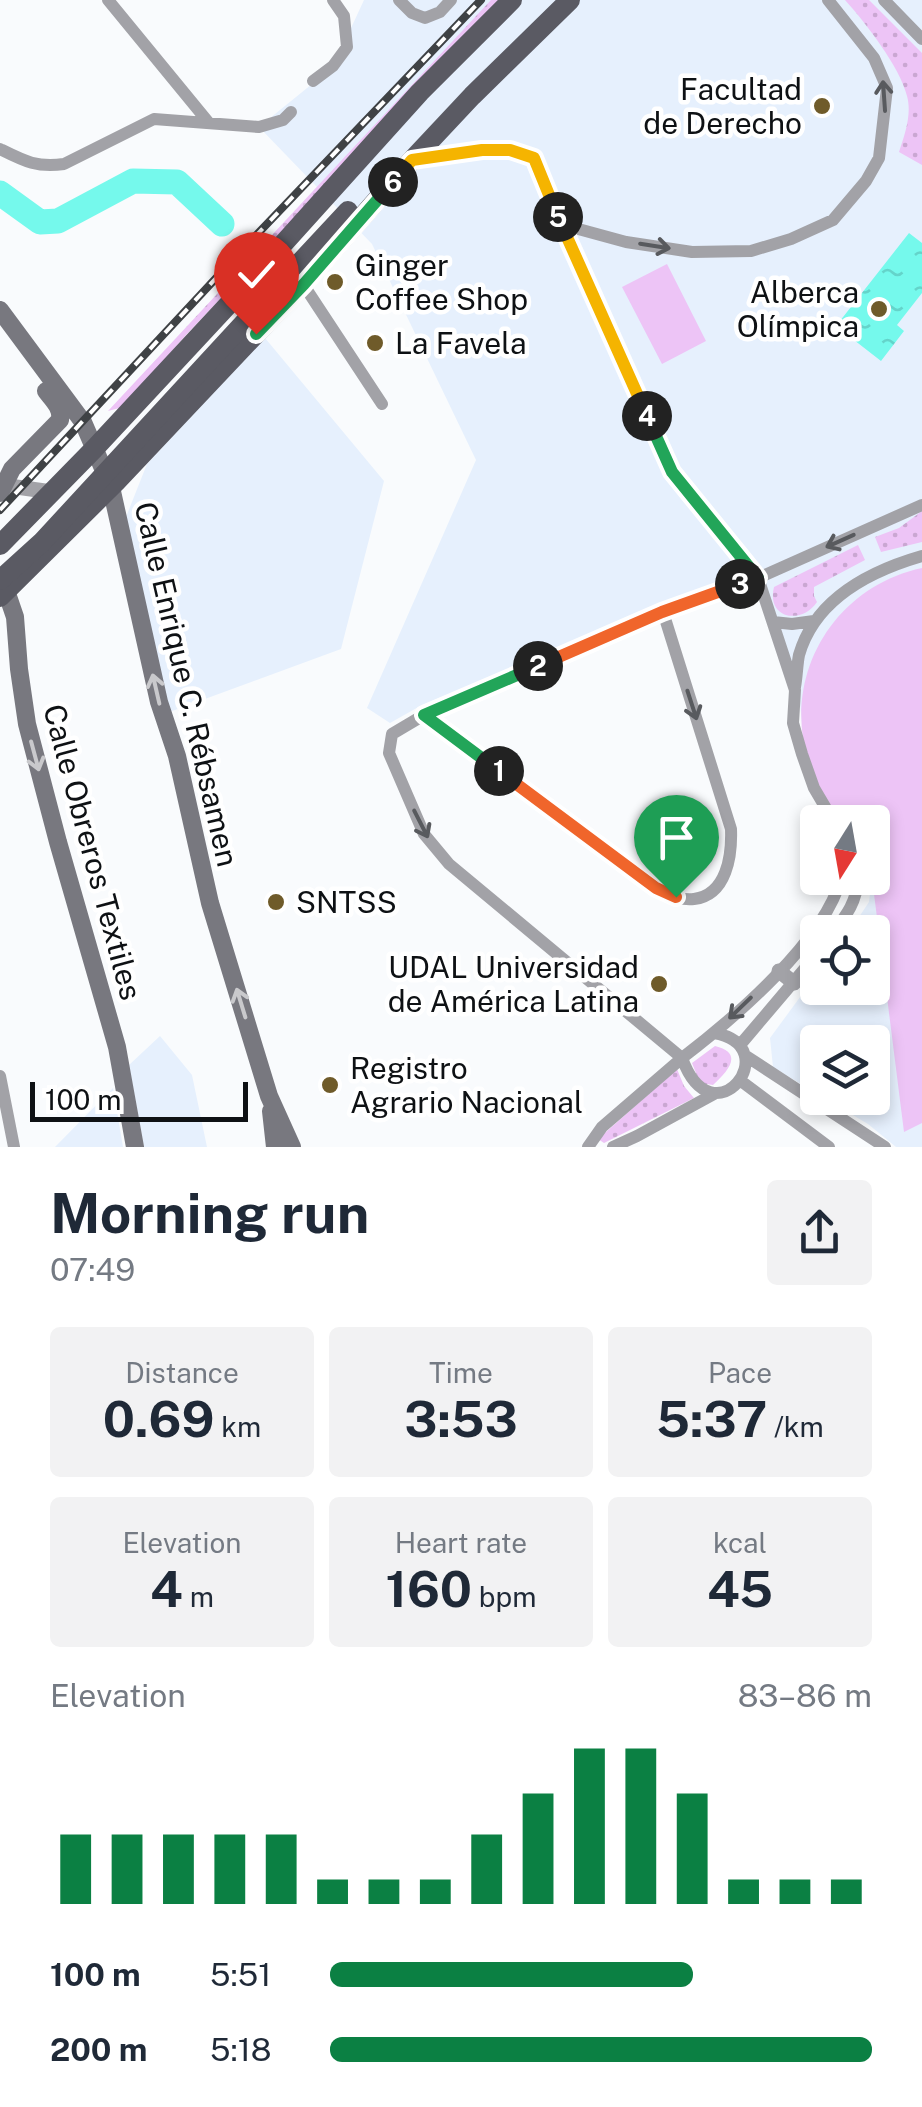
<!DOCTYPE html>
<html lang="en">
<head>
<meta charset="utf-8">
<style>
  :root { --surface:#fff; --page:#f2f2f3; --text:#1f2937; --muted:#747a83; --accent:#0b8043 }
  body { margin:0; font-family:"Public Sans",sans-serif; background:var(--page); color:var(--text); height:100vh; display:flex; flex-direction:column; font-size:38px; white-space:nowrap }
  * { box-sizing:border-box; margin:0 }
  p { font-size:32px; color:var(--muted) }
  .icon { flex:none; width:55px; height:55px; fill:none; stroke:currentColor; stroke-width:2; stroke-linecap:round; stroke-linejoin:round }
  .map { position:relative; height:1147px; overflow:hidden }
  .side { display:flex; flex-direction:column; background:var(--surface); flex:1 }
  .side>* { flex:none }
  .needle { width:65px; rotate:191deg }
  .buttons { position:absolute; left:800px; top:805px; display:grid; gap:20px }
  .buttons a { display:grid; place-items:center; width:90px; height:90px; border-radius:10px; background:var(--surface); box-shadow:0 5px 15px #0003; font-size:50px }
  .scale { position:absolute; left:30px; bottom:25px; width:218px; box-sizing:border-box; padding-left:10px; border:5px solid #0e1114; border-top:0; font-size:28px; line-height:35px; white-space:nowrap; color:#0e1114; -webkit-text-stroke:8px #fff; paint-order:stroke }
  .pin { position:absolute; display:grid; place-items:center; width:85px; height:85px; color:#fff; margin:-102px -42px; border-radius:50% 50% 50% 0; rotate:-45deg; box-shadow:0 0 10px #0007 }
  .pin .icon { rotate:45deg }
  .km { position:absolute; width:50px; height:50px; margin:-25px; border-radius:50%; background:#222; color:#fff; font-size:28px; line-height:50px; text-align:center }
  .round { display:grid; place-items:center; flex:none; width:105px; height:105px; border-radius:10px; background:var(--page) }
  .summary { display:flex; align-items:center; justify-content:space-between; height:170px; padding:0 50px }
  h1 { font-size:55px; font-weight:700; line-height:75px }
  .figures { display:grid; grid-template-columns:repeat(3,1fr); gap:15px; height:170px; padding:10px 50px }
  .figures div { display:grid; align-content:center; border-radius:10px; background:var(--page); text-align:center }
  .figures b { font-size:50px; font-weight:700 }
  .figures small { font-size:28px; font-weight:400 }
  .figures p { font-size:28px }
  .chart { height:280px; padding:20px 50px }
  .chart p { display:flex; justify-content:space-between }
  .chart svg { width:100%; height:180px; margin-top:10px; stroke:var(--accent); stroke-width:6 }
  ul { padding:0 50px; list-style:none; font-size:32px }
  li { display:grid; grid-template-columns:160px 120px 1fr; align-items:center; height:75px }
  li i { height:25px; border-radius:12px; background:var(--accent) }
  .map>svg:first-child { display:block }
  .built { fill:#e6f0fd }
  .grass { fill:url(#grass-dots) }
  .pitch { fill:#edc4f6 }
  .water { fill:url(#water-ripples) }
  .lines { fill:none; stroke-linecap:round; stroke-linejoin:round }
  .river { stroke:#75f9ec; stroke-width:25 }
  .minor { stroke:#a2a2a7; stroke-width:12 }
  .tertiary { stroke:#a2a2a7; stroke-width:15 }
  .secondary { stroke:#78787f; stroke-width:18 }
  .primary { stroke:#5a5a63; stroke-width:20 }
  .rail-casing { stroke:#3f4245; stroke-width:8 }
  .rail { stroke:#fff; stroke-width:4; stroke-dasharray:11; stroke-linecap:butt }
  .primary-bridge { stroke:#5a5a63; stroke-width:20 }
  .oneway { stroke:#585a5e }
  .oneway2 { stroke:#c9c9cc }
  .split-1-casing { stroke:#fff; stroke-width:20 }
  .split-2-casing { stroke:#fff; stroke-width:20 }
  .split-3-casing { stroke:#fff; stroke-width:20 }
  .split-4-casing { stroke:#fff; stroke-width:20 }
  .split-5-casing { stroke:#fff; stroke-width:20 }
  .split-6-casing { stroke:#fff; stroke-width:20 }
  .split-7-casing { stroke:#fff; stroke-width:20 }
  .split-1 { stroke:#f0652b; stroke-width:12 }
  .split-2 { stroke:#22a559; stroke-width:12 }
  .split-3 { stroke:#f0652b; stroke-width:12 }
  .split-4 { stroke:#22a559; stroke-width:12 }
  .split-5 { stroke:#f5b400; stroke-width:12 }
  .split-6 { stroke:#f5b400; stroke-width:12 }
  .split-7 { stroke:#22a559; stroke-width:12 }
  .poi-dot { fill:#6f5b2a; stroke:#fff; stroke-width:4 }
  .labels { text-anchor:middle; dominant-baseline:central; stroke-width:9; stroke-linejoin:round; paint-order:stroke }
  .poi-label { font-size:30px; fill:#0e1114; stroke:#fff; text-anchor:start }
  .street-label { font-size:30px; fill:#0e1114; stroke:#fff }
</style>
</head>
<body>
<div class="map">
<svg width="922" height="1147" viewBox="0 0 922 1147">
  <defs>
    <pattern id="grass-dots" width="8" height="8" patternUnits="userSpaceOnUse" patternTransform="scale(2.5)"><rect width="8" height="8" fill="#edc4f6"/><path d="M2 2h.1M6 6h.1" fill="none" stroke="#caa7d2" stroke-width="1.8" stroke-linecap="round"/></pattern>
    <pattern id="water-ripples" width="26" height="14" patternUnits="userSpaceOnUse" patternTransform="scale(2.5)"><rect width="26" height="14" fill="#75f9ec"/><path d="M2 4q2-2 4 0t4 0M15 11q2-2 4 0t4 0" fill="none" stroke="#64d4ca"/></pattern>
  </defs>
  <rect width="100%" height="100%" fill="#f9fbfd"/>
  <path class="built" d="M 364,0 L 922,0 L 922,1147 L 896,1147 L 868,1124 L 824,1098 L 872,1098 L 872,1042 L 818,1042 L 817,1094 L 773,1067 L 770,1038 L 817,974 L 818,988 L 872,988 L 872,932 L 849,932 L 869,902 L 872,878 L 872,822 L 803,734 L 800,704 L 758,578 L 647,613 L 422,705 L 390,723 L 367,708 L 476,460 L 372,244 L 259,127 L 333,67 Z
    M 265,338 L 384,481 L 341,649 L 164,714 L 126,517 L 147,464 Z
    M 160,1036 L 192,1075 L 207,1147 L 144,1147 L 129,1065 Z
    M 113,1088 L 123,1147 L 55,1147 Z"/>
  <path class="grass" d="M 491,0 L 503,0 L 186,335 L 123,407 L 108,411 Z
    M 845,0 L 869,0 L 922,53 L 922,165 L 899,152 C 905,134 912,114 907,96 C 900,67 865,22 845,0 Z
    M 922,511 L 922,542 L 881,552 L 875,537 L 899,528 Z
    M 858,545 L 865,560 L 814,587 L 814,596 L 817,602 C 802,625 766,619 774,587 Z
    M 715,1046 C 745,1053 727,1072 713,1085 L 700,1083 L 692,1063 Z
    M 677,1069 L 684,1086 L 694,1098 L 604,1143 L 598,1139 Z"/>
  <path class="pitch" d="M 667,264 L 706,341 L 662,364 L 622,287 Z
    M 922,568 L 922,1123 L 904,1132 L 872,878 L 872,822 L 840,822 C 828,803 815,783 808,761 C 782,674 834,587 922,568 Z"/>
  <path class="water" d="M 909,233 L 922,243 L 922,293 L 897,325 L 904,331 L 881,361 L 836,326 Z"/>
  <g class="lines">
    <path class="river" d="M 0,193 L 40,222 L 58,221 L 133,181 L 177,182 L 222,224"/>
    <path class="minor" d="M 108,0 L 209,123
      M 399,0 L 412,13 L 425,18 L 440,12 L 451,0
      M 884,0 L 922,39
      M 313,81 L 333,66 L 347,47 L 344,16 L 333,0
      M 0,149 C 24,161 37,168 64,164 L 154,119 L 259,127 L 283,120 L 291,112
      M 415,159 L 482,150 L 510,150 L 534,157 L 560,224 L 672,472 L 758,578 L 795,690 L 793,723 L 802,754 L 814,788 L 834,822
      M 560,224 L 626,242 L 692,252 L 751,251 L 791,239 L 833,220 L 866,181 L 879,158 L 887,88 L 874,58 L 828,0
      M 303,284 L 382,404
      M 773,622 L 792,624 L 814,621
      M 795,687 C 797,677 797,665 799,655 C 815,599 870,571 922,556
      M 424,715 L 656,889 C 668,894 681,901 694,899 C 727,895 732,855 731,829 L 663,612
      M 833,932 C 847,915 857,901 858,878
      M 714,1033 C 788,1046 713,1144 682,1058 C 733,1019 825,941 841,878
      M 740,1045 L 818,953
      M 746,1056 L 885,1147
      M 0,1076 L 14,1147
      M 741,1081 L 829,1147
      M 588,1147 L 602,1127 L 682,1058 L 449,864 L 424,834 L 389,753 L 392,734 L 424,715 L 663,612 L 758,578 L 922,505
      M 613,1147 L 637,1136 L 714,1094"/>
    <path class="tertiary" d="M 2,485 L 52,492
      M 779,971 L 794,983"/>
    <path class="secondary" d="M 0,310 L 83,422 L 111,487 L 159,702 L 177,756 L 210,903 L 269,1096 L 292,1147
      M 0,493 L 12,469 L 60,420 C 62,408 53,400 46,391
      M 2,579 L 15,617 L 19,669 L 27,724 L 58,842 L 117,1047 L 135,1147
      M 271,1111 L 275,1147"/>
    <path class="primary" d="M 281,283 L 348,211
      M 0,545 L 94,449 L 228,305 L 420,92 L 512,0
      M 0,597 L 117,481 L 303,284 L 412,160 L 472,96 L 570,0"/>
    <g class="rail-casing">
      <path id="rail" d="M 0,510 L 245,247 L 481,0"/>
    </g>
    <use href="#rail" class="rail"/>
    <path class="primary-bridge" d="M 0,580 L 42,542 L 281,283"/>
  </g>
  <defs><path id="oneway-shaft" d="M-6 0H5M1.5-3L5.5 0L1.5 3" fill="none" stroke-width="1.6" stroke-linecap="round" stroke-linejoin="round" transform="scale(2.5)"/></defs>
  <g class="oneway">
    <use href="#oneway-shaft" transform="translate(884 96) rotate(-94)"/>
    <use href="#oneway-shaft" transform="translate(655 246) rotate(9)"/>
    <use href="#oneway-shaft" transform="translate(840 541) rotate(156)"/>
    <use href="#oneway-shaft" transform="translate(692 705) rotate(72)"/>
    <use href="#oneway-shaft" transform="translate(421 824) rotate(63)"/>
    <use href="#oneway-shaft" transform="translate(740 1008) rotate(136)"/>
  </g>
  <g class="oneway2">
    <use href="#oneway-shaft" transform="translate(156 689) rotate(-103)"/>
    <use href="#oneway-shaft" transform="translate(35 756) rotate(75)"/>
    <use href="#oneway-shaft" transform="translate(241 1003) rotate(-107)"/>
  </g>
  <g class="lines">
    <g class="split-1-casing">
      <path id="split-1" d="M 499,771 L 656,888 L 676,897"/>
    </g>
    <g class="split-2-casing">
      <path id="split-2" d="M 499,771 L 424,715 L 538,666"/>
    </g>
    <g class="split-3-casing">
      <path id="split-3" d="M 538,666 L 662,612 L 740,584"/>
    </g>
    <g class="split-4-casing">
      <path id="split-4" d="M 647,416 L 672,472 L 758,578 L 740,584"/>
    </g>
    <g class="split-5-casing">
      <path id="split-5" d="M 558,217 L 647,416"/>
    </g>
    <g class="split-6-casing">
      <path id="split-6" d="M 393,182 L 412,160 L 482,150 L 510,150 L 534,158 L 558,217"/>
    </g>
    <g class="split-7-casing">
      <path id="split-7" d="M 256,334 L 304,284 L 393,182"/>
    </g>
    <use href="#split-1" class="split-1"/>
    <use href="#split-2" class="split-2"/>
    <use href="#split-3" class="split-3"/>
    <use href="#split-4" class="split-4"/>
    <use href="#split-5" class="split-5"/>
    <use href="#split-6" class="split-6"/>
    <use href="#split-7" class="split-7"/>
  </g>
  <g class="poi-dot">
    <circle cx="822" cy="106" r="10"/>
    <circle cx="335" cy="282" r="10"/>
    <circle cx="879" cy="309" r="10"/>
    <circle cx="375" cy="343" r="10"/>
    <circle cx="276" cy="902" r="10"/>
    <circle cx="659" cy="984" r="10"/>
    <circle cx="330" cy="1085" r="10"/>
  </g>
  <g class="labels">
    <g class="poi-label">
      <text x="802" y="89" text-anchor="end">Facultad<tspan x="802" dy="34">de Derecho</tspan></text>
      <text x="355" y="265">Ginger<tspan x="355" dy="34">Coffee Shop</tspan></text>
      <text x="859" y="292" text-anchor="end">Alberca<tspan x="859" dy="34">Olímpica</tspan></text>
      <text x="395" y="343">La Favela</text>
      <text x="296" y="902">SNTSS</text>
      <text x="639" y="967" text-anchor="end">UDAL Universidad<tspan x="639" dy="34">de América Latina</tspan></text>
      <text x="350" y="1068">Registro<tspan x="350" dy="34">Agrario Nacional</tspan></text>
    </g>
    <g class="street-label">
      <text transform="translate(187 684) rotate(77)">Calle Enrique C. Rébsamen</text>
      <text transform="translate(93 852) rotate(75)">Calle Obreros Textiles</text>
    </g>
  </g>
</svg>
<div class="buttons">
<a><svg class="needle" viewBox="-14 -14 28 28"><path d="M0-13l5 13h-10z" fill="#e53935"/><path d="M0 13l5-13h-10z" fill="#747a83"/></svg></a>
<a><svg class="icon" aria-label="locate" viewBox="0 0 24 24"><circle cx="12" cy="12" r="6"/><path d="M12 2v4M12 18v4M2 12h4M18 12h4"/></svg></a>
<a><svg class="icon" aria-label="layers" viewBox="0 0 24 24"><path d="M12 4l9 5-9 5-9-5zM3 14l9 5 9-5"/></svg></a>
</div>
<div class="scale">100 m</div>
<div class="pin" style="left:676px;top:897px;background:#1e9e55"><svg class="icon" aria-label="arrive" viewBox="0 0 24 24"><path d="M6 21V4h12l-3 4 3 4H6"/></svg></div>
<div class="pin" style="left:256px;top:334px;background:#d93025"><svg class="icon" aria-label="check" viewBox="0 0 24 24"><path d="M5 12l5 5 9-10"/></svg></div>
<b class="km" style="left:499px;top:771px">1</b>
<b class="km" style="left:538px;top:666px">2</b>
<b class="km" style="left:740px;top:584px">3</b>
<b class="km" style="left:647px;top:416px">4</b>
<b class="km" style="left:558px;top:217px">5</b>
<b class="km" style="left:393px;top:182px">6</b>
</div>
<section class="side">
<div class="summary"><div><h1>Morning run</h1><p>07:49</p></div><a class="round"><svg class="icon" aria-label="share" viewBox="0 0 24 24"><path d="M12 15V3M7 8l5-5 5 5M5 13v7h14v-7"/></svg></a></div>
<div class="figures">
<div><p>Distance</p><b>0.69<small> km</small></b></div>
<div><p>Time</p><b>3:53</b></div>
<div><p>Pace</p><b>5:37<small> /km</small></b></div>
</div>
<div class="figures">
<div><p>Elevation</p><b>4<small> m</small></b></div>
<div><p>Heart rate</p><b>160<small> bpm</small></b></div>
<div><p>kcal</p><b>45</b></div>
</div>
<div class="chart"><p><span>Elevation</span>83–86 m</p>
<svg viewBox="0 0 160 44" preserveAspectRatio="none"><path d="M5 44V27M15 44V27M25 44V27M35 44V27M45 44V27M55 44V38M65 44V38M75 44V38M85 44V27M95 44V17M105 44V6M115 44V6M125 44V17M135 44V38M145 44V38M155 44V38"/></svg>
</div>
<ul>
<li><b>100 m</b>5:51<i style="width:67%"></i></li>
<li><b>200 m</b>5:18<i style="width:100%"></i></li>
</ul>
</section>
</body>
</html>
